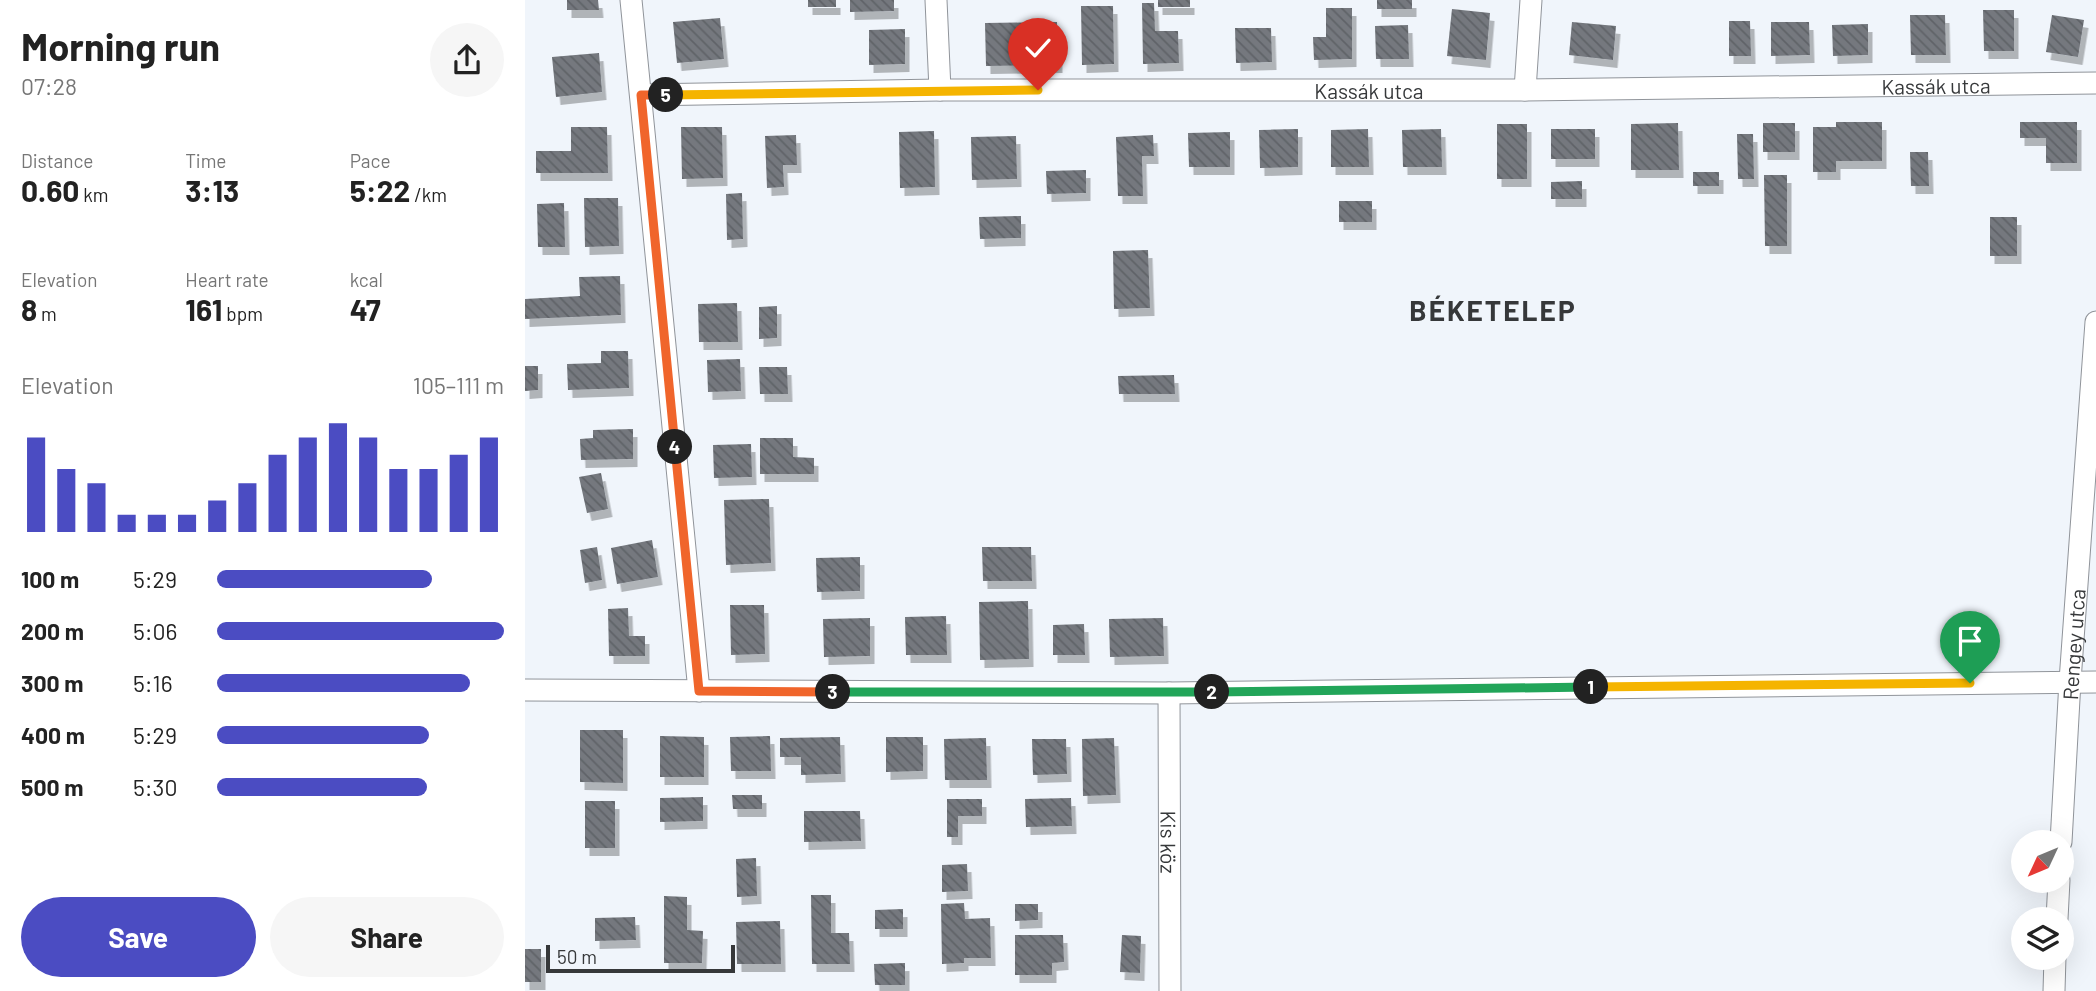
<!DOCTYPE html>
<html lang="en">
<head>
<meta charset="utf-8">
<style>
  :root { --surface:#fff; --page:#f6f6f6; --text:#222; --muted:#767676; --accent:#4b4cc2 }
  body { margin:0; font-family:Barlow,sans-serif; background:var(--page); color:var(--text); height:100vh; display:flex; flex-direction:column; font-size:26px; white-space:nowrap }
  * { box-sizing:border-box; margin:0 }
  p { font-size:23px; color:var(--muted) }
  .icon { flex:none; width:38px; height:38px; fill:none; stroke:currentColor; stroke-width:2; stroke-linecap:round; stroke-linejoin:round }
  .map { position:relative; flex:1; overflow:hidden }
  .sheet { display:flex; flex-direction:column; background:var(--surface); width:525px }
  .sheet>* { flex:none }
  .needle { width:46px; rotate:226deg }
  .tools { position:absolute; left:1486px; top:830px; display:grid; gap:14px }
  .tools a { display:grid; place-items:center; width:63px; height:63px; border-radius:50%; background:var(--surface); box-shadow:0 7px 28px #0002; font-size:35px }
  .scale { position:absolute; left:21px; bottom:18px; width:189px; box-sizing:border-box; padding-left:7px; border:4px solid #36383a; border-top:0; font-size:19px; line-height:24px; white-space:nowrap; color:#36383a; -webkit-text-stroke:5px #f0f5fb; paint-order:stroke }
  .pin { position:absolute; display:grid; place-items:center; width:60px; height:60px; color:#fff; margin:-72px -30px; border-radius:50% 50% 50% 0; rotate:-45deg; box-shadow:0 0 7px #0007 }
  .pin .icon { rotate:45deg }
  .km { position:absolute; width:35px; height:35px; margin:-18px; border-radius:50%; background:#222; color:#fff; font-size:19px; line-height:35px; text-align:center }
  .round { display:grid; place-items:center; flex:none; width:74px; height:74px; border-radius:37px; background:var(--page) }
  .summary { display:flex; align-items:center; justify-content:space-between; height:119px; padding:0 21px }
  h1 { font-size:38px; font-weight:700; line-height:52px }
  .figures { display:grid; grid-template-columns:repeat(3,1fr); gap:10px; height:119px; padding:7px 21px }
  .figures div { display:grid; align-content:center }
  .figures b { font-size:30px; font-weight:700 }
  .figures small { font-size:19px; font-weight:400 }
  .figures p { font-size:19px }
  .chart { height:196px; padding:14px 21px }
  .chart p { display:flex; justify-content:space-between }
  .chart svg { width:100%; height:126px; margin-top:7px; stroke:var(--accent); stroke-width:6 }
  .button { display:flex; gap:14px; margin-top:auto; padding:14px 21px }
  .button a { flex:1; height:80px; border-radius:42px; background:var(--accent); color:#fff; font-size:28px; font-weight:700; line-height:80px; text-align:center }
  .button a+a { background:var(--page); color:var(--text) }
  ul { padding:0 21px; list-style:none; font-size:23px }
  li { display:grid; grid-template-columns:112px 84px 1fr; align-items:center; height:52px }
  li i { height:18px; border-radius:9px; background:var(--accent) }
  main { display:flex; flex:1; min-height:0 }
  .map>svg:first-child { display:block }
  .building { fill:url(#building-back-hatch); filter:url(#shadow) }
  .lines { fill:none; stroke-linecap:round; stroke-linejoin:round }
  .minor-casing { stroke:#90949a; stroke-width:23 }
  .minor { stroke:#fff; stroke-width:21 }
  .split-1-casing { stroke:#fff; stroke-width:14 }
  .split-2-casing { stroke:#fff; stroke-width:14 }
  .split-3-casing { stroke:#fff; stroke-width:14 }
  .split-4-casing { stroke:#fff; stroke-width:14 }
  .split-5-casing { stroke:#fff; stroke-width:14 }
  .split-6-casing { stroke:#fff; stroke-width:14 }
  .split-1 { stroke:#f5b400; stroke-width:9 }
  .split-2 { stroke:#22a559; stroke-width:9 }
  .split-3 { stroke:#22a559; stroke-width:9 }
  .split-4 { stroke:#f0652b; stroke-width:9 }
  .split-5 { stroke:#f0652b; stroke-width:9 }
  .split-6 { stroke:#f5b400; stroke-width:9 }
  .labels { text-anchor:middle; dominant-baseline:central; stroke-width:7; stroke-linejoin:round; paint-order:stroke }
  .street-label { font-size:21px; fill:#36383a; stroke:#f0f5fb }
  .district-label { font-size:28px; font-weight:bold; letter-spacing:2px; fill:#36383a; stroke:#f0f5fb }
</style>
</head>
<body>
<main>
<section class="sheet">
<div class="summary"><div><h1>Morning run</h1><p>07:28</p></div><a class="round"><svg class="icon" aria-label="share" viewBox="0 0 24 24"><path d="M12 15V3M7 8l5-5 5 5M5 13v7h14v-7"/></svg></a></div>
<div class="figures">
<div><p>Distance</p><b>0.60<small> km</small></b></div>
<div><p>Time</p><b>3:13</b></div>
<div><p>Pace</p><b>5:22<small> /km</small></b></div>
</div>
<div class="figures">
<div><p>Elevation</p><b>8<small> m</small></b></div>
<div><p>Heart rate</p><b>161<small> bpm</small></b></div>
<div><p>kcal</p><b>47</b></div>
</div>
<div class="chart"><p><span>Elevation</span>105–111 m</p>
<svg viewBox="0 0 160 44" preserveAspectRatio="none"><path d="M5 44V11M15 44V22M25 44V27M35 44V38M45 44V38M55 44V38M65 44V33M75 44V27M85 44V17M95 44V11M105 44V6M115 44V11M125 44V22M135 44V22M145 44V17M155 44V11"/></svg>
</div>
<ul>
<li><b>100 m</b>5:29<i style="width:75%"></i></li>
<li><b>200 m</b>5:06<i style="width:100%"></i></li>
<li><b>300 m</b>5:16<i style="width:88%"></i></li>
<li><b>400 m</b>5:29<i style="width:74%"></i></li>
<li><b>500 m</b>5:30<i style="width:73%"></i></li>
</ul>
<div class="button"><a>Save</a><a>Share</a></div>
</section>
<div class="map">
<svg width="1571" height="991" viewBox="0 0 1571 991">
  <defs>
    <pattern id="building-back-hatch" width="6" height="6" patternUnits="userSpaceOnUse" patternTransform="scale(1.75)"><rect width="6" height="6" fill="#74787e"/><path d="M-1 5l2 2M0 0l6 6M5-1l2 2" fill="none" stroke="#606368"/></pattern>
    <filter id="shadow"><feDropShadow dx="4.5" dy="8" stdDeviation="0" flood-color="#0004"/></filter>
  </defs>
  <rect width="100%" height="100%" fill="#f0f5fb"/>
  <path class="building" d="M 42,0 L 73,0 L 74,10 L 42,10 Z
    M 283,0 L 311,0 L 311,7 L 283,7 Z
    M 325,0 L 369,0 L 369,11 L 325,12 Z
    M 633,0 L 665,0 L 665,7 L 633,7 Z
    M 852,0 L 887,0 L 887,9 L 852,9 Z
    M 617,3 L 629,3 L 630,31 L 653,31 L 654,63 L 618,64 Z
    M 556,6 L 588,6 L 589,64 L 557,65 Z
    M 801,8 L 827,8 L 827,59 L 789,60 L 788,37 L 801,37 Z
    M 927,9 L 965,13 L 961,60 L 922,56 Z
    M 1458,10 L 1489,10 L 1489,51 L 1459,51 Z
    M 1385,15 L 1420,15 L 1421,55 L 1386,55 Z
    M 1527,15 L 1559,20 L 1553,57 L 1521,52 Z
    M 195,18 L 199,59 L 152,63 L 148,22 Z
    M 1204,21 L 1225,21 L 1226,56 L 1204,56 Z
    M 532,22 L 533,65 L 461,66 L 460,23 Z
    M 1047,22 L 1091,26 L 1088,60 L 1044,55 Z
    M 1246,22 L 1284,22 L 1285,55 L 1246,56 Z
    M 1343,24 L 1343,55 L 1308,56 L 1307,25 Z
    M 883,25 L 884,59 L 851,59 L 850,26 Z
    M 710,28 L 746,28 L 747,62 L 711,63 Z
    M 380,29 L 380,64 L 344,65 L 344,30 Z
    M 74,53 L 77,92 L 31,97 L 27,57 Z
    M 1311,122 L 1357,122 L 1357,161 L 1311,161 L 1311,172 L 1288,172 L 1288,127 L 1311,127 Z
    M 1495,122 L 1552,122 L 1552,163 L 1521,163 L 1521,138 L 1495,138 Z
    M 1153,123 L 1154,170 L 1106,170 L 1106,124 Z
    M 1238,123 L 1270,123 L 1270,152 L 1238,152 Z
    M 972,124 L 1002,124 L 1002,179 L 972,179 Z
    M 46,127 L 82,127 L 83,173 L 11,173 L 11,151 L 46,151 Z
    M 156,127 L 197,127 L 198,178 L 157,179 Z
    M 773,129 L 773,167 L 735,168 L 734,130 Z
    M 843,129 L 844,167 L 806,167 L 806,130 Z
    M 916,129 L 917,167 L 878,167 L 877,130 Z
    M 1026,129 L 1070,129 L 1070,159 L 1026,159 Z
    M 409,131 L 410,187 L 375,188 L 374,132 Z
    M 705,132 L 705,167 L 664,167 L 663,133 Z
    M 1212,134 L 1228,134 L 1229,179 L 1213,179 Z
    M 271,135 L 272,165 L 258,165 L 259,187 L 242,188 L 240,136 Z
    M 628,135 L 629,156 L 617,156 L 618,196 L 593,196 L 591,137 Z
    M 491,136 L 492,179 L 447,180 L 446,137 Z
    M 1385,152 L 1403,152 L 1404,186 L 1386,186 Z
    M 561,170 L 561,193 L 522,194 L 521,171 Z
    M 1168,172 L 1194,172 L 1194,186 L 1168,186 Z
    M 1239,175 L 1262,175 L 1262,246 L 1240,246 Z
    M 1057,181 L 1057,199 L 1026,199 L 1026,182 Z
    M 217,193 L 218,239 L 202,240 L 201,194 Z
    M 59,198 L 93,198 L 94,246 L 60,247 Z
    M 814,201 L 847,201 L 847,222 L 814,222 Z
    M 39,203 L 40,247 L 13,247 L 12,204 Z
    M 496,216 L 496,238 L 455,239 L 454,217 Z
    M 1465,217 L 1492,217 L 1492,256 L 1465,256 Z
    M 623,250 L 625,308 L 589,309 L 588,251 Z
    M 95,276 L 96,315 L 0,319 L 0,299 L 55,296 L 54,277 Z
    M 212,303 L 213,342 L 174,342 L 173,304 Z
    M 252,306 L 252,338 L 234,339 L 234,307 Z
    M 76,351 L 103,351 L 104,388 L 43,390 L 42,364 L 76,363 Z
    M 215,359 L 216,391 L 183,392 L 182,360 Z
    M 0,366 L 13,366 L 13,390 L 0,391 Z
    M 234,367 L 262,367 L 263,394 L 235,394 Z
    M 649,375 L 650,394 L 594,394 L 593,376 Z
    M 108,429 L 108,459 L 56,460 L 55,439 L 68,438 L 68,430 Z
    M 235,438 L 268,438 L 268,457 L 289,458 L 289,474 L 235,474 Z
    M 226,444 L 227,477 L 189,478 L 188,445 Z
    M 76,473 L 83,509 L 62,513 L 54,477 Z
    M 244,499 L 246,563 L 201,565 L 199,500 Z
    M 127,540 L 133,577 L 92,584 L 86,548 Z
    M 72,547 L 77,580 L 60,583 L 55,550 Z
    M 457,547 L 506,547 L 507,581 L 458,581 Z
    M 335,557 L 335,591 L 292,592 L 291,558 Z
    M 503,601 L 504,659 L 455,660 L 454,602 Z
    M 205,605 L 239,605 L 240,654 L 206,655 Z
    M 103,608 L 104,636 L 120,636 L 120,656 L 84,656 L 83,609 Z
    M 421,616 L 422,655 L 381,655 L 380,617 Z
    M 345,618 L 345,656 L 299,657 L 298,619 Z
    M 638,618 L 639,656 L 585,657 L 584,619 Z
    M 559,624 L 560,655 L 528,655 L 528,625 Z
    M 55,730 L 98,730 L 98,783 L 55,782 Z
    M 135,736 L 179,737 L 179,777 L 135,777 Z
    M 245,736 L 246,771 L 206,771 L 205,737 Z
    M 315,737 L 316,774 L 276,775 L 276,757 L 255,757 L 255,738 Z
    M 361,737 L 398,737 L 398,771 L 361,772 Z
    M 461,738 L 462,780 L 420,780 L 419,739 Z
    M 589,738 L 591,795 L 558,796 L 557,739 Z
    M 507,739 L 541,739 L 542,774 L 508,775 Z
    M 207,795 L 237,795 L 237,809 L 208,809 Z
    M 178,797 L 178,821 L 135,822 L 135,798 Z
    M 546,798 L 547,826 L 501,827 L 500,799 Z
    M 422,799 L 457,799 L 457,816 L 433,816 L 433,837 L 422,837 Z
    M 60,801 L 90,801 L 90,848 L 60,848 Z
    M 279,811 L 335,811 L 336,841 L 279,842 Z
    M 231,858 L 232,896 L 212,897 L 211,859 Z
    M 442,864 L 443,891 L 417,892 L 417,865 Z
    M 286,895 L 306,895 L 306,933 L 324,933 L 325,964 L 287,964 Z
    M 139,896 L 162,897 L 162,930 L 178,931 L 177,963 L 139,963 Z
    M 439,903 L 440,919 L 465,918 L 466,958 L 439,958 L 439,963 L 417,964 L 416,904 Z
    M 490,904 L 513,904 L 513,920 L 490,921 Z
    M 378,909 L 378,929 L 350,929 L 350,910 Z
    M 110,917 L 111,940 L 70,941 L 70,918 Z
    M 255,921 L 256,964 L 212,964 L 211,922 Z
    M 490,935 L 538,935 L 539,962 L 527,963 L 527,975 L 490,975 Z
    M 597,935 L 616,936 L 615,973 L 595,972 Z
    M 0,949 L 16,949 L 16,982 L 0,982 Z
    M 380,963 L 380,985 L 350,985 L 349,964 Z"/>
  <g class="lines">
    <g class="minor-casing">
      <g id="minor">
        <path d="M 106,0 L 174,691"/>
        <path d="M 411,0 L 415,90"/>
        <path d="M 1000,90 L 1006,0"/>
        <path id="s1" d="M 116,95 L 415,90 L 1000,90 L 1571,83"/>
        <path d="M 0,690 L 644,693 L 1571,682"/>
        <path id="s2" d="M 644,693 L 645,991"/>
        <path id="s3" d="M 1536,842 L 1545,681 L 1571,322"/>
        <path d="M 1532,919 L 1534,880"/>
        <path d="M 1529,991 L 1530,957"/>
      </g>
    </g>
    <use href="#minor" class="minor"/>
  </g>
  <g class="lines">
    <g class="split-1-casing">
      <path id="split-1" d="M 1066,687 L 1445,683"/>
    </g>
    <g class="split-2-casing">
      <path id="split-2" d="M 687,692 L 1066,687"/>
    </g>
    <g class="split-3-casing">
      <path id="split-3" d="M 308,692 L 687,692"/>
    </g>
    <g class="split-4-casing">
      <path id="split-4" d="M 150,447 L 174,691 L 308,692"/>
    </g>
    <g class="split-5-casing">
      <path id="split-5" d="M 141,95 L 116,95 L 150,447"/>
    </g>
    <g class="split-6-casing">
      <path id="split-6" d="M 141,95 L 513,90"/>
    </g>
    <use href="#split-1" class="split-1"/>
    <use href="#split-2" class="split-2"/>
    <use href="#split-3" class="split-3"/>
    <use href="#split-4" class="split-4"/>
    <use href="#split-5" class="split-5"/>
    <use href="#split-6" class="split-6"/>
  </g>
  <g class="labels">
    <g class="street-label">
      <text stroke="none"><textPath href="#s1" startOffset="1295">Kassák utca</textPath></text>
      <text stroke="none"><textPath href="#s1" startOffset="728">Kassák utca</textPath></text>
      <text stroke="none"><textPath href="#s3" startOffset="198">Rengey utca</textPath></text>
      <text stroke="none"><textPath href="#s2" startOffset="149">Kis köz</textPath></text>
    </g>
    <g class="district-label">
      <text x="968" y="310">BÉKETELEP</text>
    </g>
  </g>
</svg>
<div class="tools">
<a><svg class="needle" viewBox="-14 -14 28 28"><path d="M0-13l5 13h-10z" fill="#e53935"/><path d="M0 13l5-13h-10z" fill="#767676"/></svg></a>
<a><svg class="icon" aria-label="layers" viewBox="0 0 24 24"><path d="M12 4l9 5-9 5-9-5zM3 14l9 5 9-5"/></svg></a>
</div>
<div class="scale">50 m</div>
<div class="pin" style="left:1445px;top:683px;background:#1e9e55"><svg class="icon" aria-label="arrive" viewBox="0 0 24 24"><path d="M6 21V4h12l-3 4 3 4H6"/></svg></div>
<div class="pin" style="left:513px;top:90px;background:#d93025"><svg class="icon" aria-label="check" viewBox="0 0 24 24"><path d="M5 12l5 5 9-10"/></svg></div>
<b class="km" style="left:1066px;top:687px">1</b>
<b class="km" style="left:687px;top:692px">2</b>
<b class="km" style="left:308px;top:692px">3</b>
<b class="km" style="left:150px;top:447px">4</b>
<b class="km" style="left:141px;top:95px">5</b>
</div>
</main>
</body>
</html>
